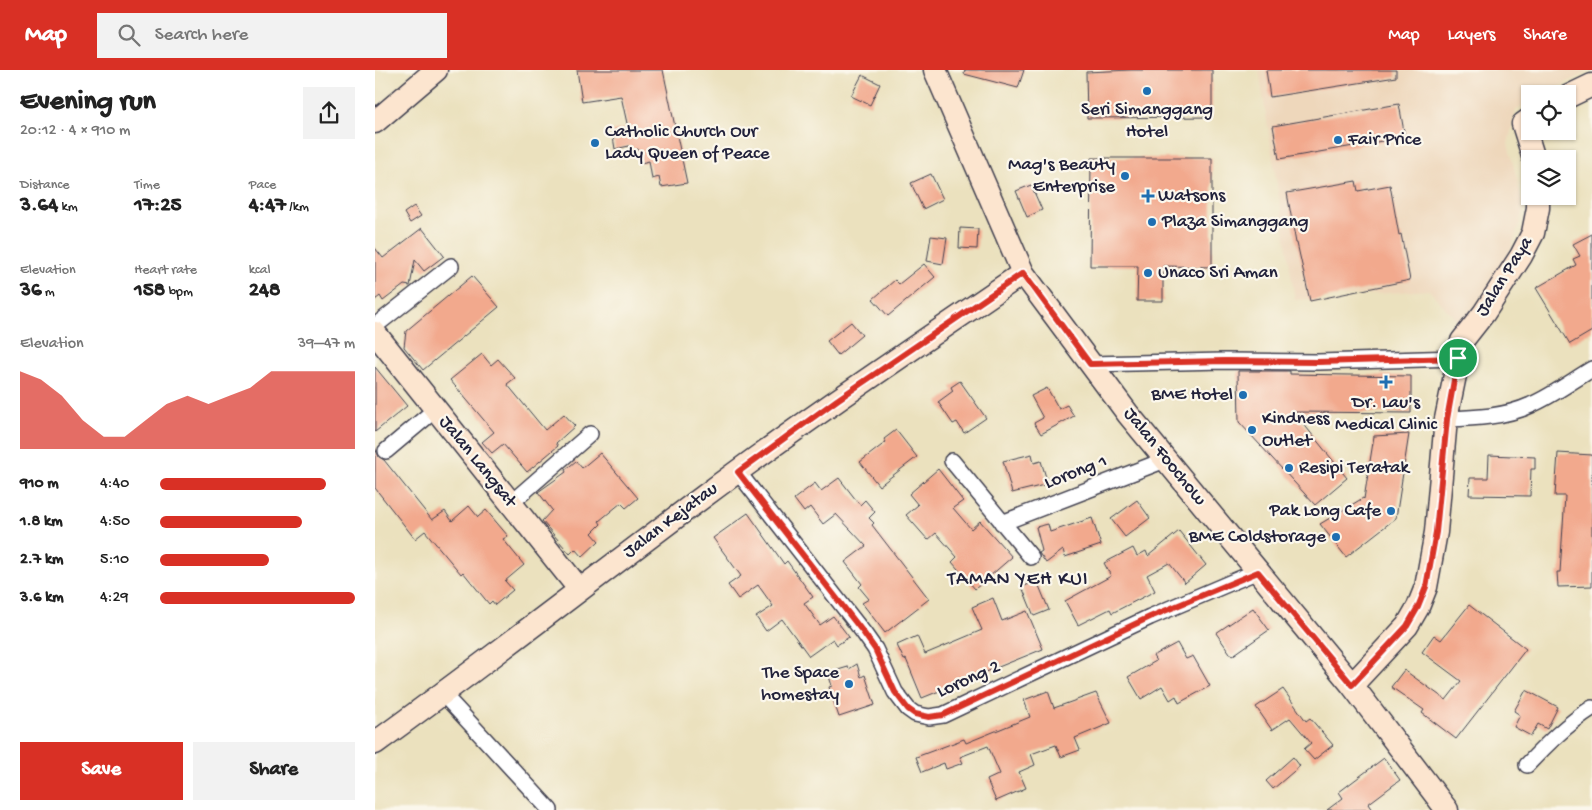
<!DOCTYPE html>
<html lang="en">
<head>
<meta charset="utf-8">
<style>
  :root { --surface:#fff; --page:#f2f2f2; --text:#222; --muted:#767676; --accent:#d93025 }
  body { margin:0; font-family:"Gochi Hand",sans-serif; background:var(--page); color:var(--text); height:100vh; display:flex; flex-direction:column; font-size:19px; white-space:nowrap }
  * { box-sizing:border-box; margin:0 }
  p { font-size:16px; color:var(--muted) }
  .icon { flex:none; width:28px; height:28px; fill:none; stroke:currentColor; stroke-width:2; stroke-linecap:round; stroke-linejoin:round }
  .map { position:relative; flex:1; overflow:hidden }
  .drawer { display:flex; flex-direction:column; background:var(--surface); width:375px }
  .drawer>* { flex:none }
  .controls { position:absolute; left:1146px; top:15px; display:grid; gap:10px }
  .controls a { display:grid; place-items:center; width:55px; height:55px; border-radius:0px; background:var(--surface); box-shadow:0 1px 4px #0004; font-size:25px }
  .pin { position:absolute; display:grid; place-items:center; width:42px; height:42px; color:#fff; margin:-21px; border:2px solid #fff; border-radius:50%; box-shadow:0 1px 5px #0007 }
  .round { display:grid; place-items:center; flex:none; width:52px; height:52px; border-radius:0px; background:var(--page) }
  .head { display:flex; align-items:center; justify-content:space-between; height:85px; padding:0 20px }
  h1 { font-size:28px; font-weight:700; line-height:38px }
  .metrics { display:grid; grid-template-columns:repeat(3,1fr); gap:8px; height:85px; padding:5px 20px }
  .metrics div { display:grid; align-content:center }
  .metrics b { font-size:21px; font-weight:700 }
  .metrics small { font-size:14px; font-weight:400 }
  .metrics p { font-size:14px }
  .chart { height:140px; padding:10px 20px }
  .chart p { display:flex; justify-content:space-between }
  .chart svg { width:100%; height:90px; margin-top:5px; fill:var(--accent); opacity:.7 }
  .primary-button { display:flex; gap:10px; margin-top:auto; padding:10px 20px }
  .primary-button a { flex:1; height:58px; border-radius:0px; background:var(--accent); color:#fff; font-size:20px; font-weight:700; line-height:58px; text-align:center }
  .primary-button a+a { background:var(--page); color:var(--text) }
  ul { padding:0 20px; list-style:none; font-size:16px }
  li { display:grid; grid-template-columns:80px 60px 1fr; align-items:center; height:38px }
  li i { height:12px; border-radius:6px; background:var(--accent) }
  header { display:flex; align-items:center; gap:30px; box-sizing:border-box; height:70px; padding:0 25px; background:var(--accent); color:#fff }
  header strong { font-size:24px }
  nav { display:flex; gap:28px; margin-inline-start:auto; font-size:18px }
  .search { width:350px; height:45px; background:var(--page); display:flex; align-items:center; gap:12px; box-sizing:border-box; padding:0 18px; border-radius:0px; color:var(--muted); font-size:19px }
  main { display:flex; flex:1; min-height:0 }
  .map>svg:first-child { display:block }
  .built { fill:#eed7bb }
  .building { fill:#f2a98d }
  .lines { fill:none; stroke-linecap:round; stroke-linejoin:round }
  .street-casing { stroke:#403f4f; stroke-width:18 }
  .secondary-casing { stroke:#403f4f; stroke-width:25 }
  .street { stroke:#fff; stroke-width:15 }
  .secondary { stroke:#fce5cf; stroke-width:22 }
  .route-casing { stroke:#fff; stroke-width:10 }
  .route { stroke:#d93025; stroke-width:6 }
  .poi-dot { fill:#1f6fb2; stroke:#fbf7ec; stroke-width:2 }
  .labels { text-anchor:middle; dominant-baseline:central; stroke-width:4.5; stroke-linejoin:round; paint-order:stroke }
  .poi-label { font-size:19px; fill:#22223b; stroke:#fbf7ec; text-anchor:start }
  .street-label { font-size:19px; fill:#22223b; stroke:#fbf7ec }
  .neighbourhood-label { font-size:20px; letter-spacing:1px; fill:#22223b; stroke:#fbf7ec }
</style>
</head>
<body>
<header>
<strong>Map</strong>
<div class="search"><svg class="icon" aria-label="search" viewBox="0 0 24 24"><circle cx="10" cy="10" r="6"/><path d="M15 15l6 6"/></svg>Search here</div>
<nav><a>Map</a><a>Layers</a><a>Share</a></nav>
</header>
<main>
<section class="drawer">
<div class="head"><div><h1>Evening run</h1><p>20:12 · 4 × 910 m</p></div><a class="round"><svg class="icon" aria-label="share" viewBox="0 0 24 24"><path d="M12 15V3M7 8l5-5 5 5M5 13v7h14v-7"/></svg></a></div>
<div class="metrics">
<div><p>Distance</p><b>3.64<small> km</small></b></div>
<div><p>Time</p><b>17:25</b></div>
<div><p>Pace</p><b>4:47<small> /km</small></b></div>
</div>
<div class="metrics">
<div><p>Elevation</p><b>36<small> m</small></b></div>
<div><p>Heart rate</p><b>158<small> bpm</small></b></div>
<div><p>kcal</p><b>248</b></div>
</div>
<div class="chart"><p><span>Elevation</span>39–47 m</p>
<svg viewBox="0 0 160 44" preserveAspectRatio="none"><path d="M0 44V6L10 10L20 18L30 30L40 38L50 38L60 30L70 22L80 18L90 22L100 18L110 14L120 6L130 6L140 6L150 6L160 6V44z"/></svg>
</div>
<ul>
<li><b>910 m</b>4:40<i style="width:85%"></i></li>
<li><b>1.8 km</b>4:50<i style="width:73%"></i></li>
<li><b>2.7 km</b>5:10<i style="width:56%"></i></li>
<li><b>3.6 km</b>4:29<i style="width:100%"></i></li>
</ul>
<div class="primary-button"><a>Save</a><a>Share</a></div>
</section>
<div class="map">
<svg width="1217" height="740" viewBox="0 0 1217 740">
  <rect width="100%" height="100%" fill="#fbf7ec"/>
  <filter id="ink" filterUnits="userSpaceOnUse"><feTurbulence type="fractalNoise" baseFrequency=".02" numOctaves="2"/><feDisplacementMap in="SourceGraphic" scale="10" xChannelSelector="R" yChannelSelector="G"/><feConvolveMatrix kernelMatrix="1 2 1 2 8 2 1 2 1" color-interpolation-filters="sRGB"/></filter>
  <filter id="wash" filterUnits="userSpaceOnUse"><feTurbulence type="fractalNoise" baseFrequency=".0096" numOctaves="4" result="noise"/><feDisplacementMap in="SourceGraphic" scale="20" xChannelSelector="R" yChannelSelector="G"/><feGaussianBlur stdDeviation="1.12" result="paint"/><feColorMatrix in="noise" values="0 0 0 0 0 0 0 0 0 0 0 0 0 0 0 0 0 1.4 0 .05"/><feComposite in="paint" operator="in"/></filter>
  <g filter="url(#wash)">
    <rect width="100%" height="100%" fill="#ebe1be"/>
    <path class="built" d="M 884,0 L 1215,0 L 1170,24 L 1155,24 L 1155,32 L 1141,40 L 1133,74 L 1149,138 L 1133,190 L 1086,255 L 1054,220 L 920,230 Z"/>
    <g id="blocks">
      <path class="building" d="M 202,0 L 288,0 L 312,113 L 286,117 L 284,107 L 277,109 L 274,91 L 266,93 L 263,79 L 255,81 L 254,76 L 240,79 L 237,61 L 253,58 L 246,26 L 207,32 Z
        M 590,0 L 649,0 L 643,18 L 589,4 Z
        M 756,0 L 837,0 L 837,47 L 712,48 L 711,2 Z
        M 891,0 L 1021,0 L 1021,7 L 895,27 Z
        M 487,5 L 505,14 L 495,35 L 476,26 Z
        M 1024,34 L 1030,67 L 904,89 L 898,56 Z
        M 716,88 L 837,88 L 837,197 L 788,196 L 788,231 L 762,231 L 763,196 L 715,196 Z
        M 556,104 L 568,129 L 548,139 L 536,113 Z
        M 981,111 L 983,121 L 1015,115 L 1024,165 L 1026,164 L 1035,210 L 935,231 L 922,173 L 921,173 L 912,123 Z
        M 656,115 L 667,140 L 652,147 L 641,121 Z
        M 39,136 L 46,146 L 35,153 L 29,143 Z
        M 47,158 L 69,186 L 49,201 L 40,190 L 35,216 L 29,215 L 8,231 L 5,226 L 0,230 L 0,178 L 8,188 Z
        M 585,158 L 603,159 L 602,179 L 584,178 Z
        M 1217,164 L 1217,261 L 1195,274 L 1161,218 L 1201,195 L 1198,189 L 1205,186 L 1198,174 Z
        M 556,166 L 572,168 L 568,194 L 552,191 Z
        M 549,194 L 560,207 L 513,246 L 498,229 L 520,210 L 524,214 Z
        M 97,206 L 124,237 L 48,300 L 29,277 L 31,261 Z
        M 476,252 L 487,265 L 463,285 L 452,271 Z
        M 107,284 L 116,295 L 123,289 L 140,308 L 132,314 L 170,360 L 189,344 L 200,356 L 181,373 L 183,376 L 152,402 L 128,374 L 117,383 L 107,372 L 119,362 L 75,310 Z
        M 0,297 L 32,336 L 0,362 Z
        M 863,301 L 915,301 L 915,304 L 1036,306 L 1036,343 L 919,342 L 972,408 L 940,435 L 864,352 Z
        M 585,311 L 611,348 L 589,363 L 582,352 L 578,354 L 563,332 L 578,321 L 576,317 Z
        M 672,318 L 684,339 L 692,335 L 699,346 L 666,364 L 659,353 L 668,348 L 656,326 Z
        M 521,360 L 542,387 L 504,416 L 485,392 L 511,372 L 509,369 Z
        M 1034,364 L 1021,448 L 971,487 L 945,454 L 988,428 L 989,429 L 999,366 Z
        M 0,378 L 4,387 L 9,390 L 57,450 L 70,441 L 77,451 L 94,436 L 103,447 L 111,440 L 133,466 L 128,469 L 149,495 L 130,511 L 138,520 L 120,535 L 117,531 L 114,534 L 88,502 L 86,504 L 50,461 L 40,469 L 0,418 Z
        M 225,383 L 263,428 L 251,438 L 246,433 L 224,451 L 226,454 L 217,463 L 224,471 L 207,487 L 200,479 L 195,484 L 167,451 L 177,440 L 163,422 L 191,402 L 190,400 L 201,391 L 207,398 Z
        M 1183,383 L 1217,385 L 1217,516 L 1183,517 L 1182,502 L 1185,502 L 1190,426 L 1180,426 Z
        M 657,384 L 659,393 L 666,391 L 673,414 L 637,423 L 628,391 Z
        M 1114,385 L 1160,387 L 1160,399 L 1156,399 L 1155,426 L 1094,425 L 1095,408 L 1113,408 Z
        M 563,399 L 588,431 L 578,438 L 596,459 L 605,451 L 637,487 L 600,519 L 577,492 L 582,487 L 561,463 L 553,470 L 531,445 L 543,435 L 534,424 Z
        M 464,408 L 485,435 L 490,430 L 500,442 L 494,448 L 499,453 L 497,455 L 554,529 L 510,563 L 487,533 L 494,529 L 484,517 L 487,514 L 470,492 L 491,476 L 461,444 L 448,454 L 435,437 L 429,442 L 419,429 L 440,413 L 446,421 Z
        M 762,430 L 775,448 L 750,467 L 736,449 Z
        M 373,443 L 409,494 L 412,491 L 438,527 L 429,533 L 445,555 L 458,546 L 474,567 L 462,575 L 458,569 L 434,586 L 407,549 L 391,561 L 381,547 L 398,536 L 383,515 L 363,529 L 353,515 L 366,506 L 338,468 Z
        M 717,448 L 726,475 L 690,487 L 688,480 L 671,493 L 664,483 L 667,481 L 661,457 L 673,454 L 675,462 Z
        M 804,461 L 831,495 L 810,513 L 794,493 L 772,505 L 780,521 L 737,543 L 735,539 L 703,555 L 690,531 L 736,506 L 729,493 L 758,478 L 762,486 L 771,481 L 773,486 Z
        M 662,511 L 674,540 L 659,546 L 647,517 Z
        M 618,528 L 627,551 L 652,541 L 668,579 L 547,628 L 531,589 L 529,590 L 522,575 L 542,566 L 550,584 L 607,560 L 597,537 Z
        M 1094,535 L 1151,579 L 1081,669 L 1047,643 L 1049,640 L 1016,617 L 1029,600 L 1071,630 L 1086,611 L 1047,582 L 1059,565 L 1066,570 Z
        M 878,538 L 894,560 L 857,586 L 841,563 Z
        M 802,573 L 811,589 L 818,586 L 835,616 L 804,633 L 801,626 L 795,630 L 787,616 L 766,629 L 753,607 L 781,591 L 778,586 Z
        M 482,594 L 486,607 L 490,605 L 500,635 L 464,647 L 454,617 L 457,616 L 453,603 L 473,597 L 474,599 Z
        M 908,619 L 931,651 L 935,648 L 958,675 L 939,690 L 929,679 L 936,673 L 915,648 L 897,660 L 881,637 Z
        M 1151,620 L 1183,637 L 1172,659 L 1163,654 L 1156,666 L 1139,657 L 1145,645 L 1139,641 Z
        M 673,621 L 679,638 L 721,623 L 736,653 L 700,668 L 705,680 L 686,687 L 681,675 L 656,684 L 660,695 L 644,702 L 651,718 L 621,731 L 612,710 L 625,704 L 613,676 L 585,687 L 588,693 L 571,699 L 569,693 L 547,702 L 541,687 L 589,669 L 591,673 L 655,647 L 649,630 Z
        M 918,687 L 925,696 L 898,719 L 891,711 Z
        M 1009,688 L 1025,710 L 993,734 L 997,740 L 952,740 L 968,728 L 964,722 Z"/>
    </g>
  </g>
  <g filter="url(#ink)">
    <use href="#blocks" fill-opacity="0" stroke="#403f4f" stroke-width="1"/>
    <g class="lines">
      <g class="street-casing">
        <path id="street" d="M 0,256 L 76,196
          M 715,294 L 849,291 L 943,292 L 1083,288
          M 1071,349 C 1100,348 1130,347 1156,335 C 1177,326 1197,311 1217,299
          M 11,381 L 61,339
          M 577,391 L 656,487
          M 363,402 L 488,562 L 500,579 L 520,622 L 533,639 L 540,644 L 554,647 L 568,645 L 775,547 L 883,501
          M 136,433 L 215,364
          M 627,453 L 790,390
          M 68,624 L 175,740
          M 1152,695 C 1172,674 1192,654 1217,638"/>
      </g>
      <g class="secondary-casing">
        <path id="secondary" d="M 560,0 L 648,203 L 753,344 L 977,615 L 1072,740
          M 1192,27 L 1217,15
          M 1155,49 L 1148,54 L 1159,89
          M 0,52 L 61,0
          M 0,263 L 205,520
          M 977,615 L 1032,556 L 1043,537 L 1051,517 L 1061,462 L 1071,349 L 1087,271 L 1109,243 L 1146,186 L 1158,163 L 1163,138 L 1163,126
          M 0,673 C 111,593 218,509 328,427 C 432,349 540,277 648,203"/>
      </g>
      <use href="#street" class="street"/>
      <use href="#secondary" class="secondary"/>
    </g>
  </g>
  <g class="lines" filter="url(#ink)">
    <g class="route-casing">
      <path id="route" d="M 648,203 L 715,294 L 850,291 L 943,292 L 1083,288 L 1072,349 L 1061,462 L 1051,517 L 1043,537 L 1032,556 L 977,615 L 883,502 L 775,547 L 568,645 L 554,647 L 540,644 L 533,639 L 520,622 L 500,579 L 488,562 L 363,402 L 462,330 Z"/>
    </g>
    <use href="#route" class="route"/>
  </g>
  <g class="poi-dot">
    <circle cx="772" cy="21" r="5"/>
    <circle cx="963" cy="70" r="5"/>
    <circle cx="220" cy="73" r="5"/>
    <circle cx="750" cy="106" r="5"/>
    <path d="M770.5 118.5h5v5h5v5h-5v5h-5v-5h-5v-5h5z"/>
    <circle cx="777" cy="152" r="5"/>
    <circle cx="773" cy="203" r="5"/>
    <path d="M1008.5 304.5h5v5h5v5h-5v5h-5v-5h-5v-5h5z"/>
    <circle cx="868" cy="325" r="5"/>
    <circle cx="877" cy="360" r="5"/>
    <circle cx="914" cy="398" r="5"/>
    <circle cx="1016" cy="441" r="5"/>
    <circle cx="961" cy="467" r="5"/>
    <circle cx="474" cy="614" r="5"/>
  </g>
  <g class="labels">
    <g class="poi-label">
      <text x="772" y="40" text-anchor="middle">Seri Simanggang<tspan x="772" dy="22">Hotel</tspan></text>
      <text x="230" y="62">Catholic Church Our<tspan x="230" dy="22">Lady Queen of Peace</tspan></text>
      <text x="973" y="70">Fair Price</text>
      <text x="740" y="95" text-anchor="end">Mag's Beauty<tspan x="740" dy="22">Enterprise</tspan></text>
      <text x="783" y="126">Watsons</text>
      <text x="787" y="152">Plaza Simanggang</text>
      <text x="783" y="203">Unaco Sri Aman</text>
      <text x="858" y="325" text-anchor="end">BME Hotel</text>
      <text x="1011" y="333" text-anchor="middle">Dr. Lau's<tspan x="1011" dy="22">Medical Clinic</tspan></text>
      <text x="887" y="349">Kindness<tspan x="887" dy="22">Outlet</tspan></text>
      <text x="924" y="398">Resipi Teratak</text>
      <text x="1006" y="441" text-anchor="end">Pak Long Cafe</text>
      <text x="951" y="467" text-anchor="end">BME Coldstorage</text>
      <text x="464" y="603" text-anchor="end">The Space<tspan x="464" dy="22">homestay</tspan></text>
    </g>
    <g class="street-label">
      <text transform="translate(1130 207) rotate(-58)">Jalan Paya</text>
      <text transform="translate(789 387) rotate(51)">Jalan Foochow</text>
      <text transform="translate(102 392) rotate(51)">Jalan Langsat</text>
      <text transform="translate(701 403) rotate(-21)">Lorong 1</text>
      <text transform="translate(296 451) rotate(-37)">Jalan Kejatau</text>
      <text transform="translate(594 610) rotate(-24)">Lorong 2</text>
    </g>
    <g class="neighbourhood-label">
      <text x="643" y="510">TAMAN YEH KUI</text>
    </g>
  </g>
</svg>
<div class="controls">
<a><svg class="icon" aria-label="locate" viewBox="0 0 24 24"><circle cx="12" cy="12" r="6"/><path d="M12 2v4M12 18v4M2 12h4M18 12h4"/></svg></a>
<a><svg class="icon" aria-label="layers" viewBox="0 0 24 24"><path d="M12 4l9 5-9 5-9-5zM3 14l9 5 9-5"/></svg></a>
</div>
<div class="pin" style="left:1083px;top:288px;background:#1e9e55"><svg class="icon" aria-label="arrive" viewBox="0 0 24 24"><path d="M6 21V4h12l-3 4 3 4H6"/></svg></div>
</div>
</main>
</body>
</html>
